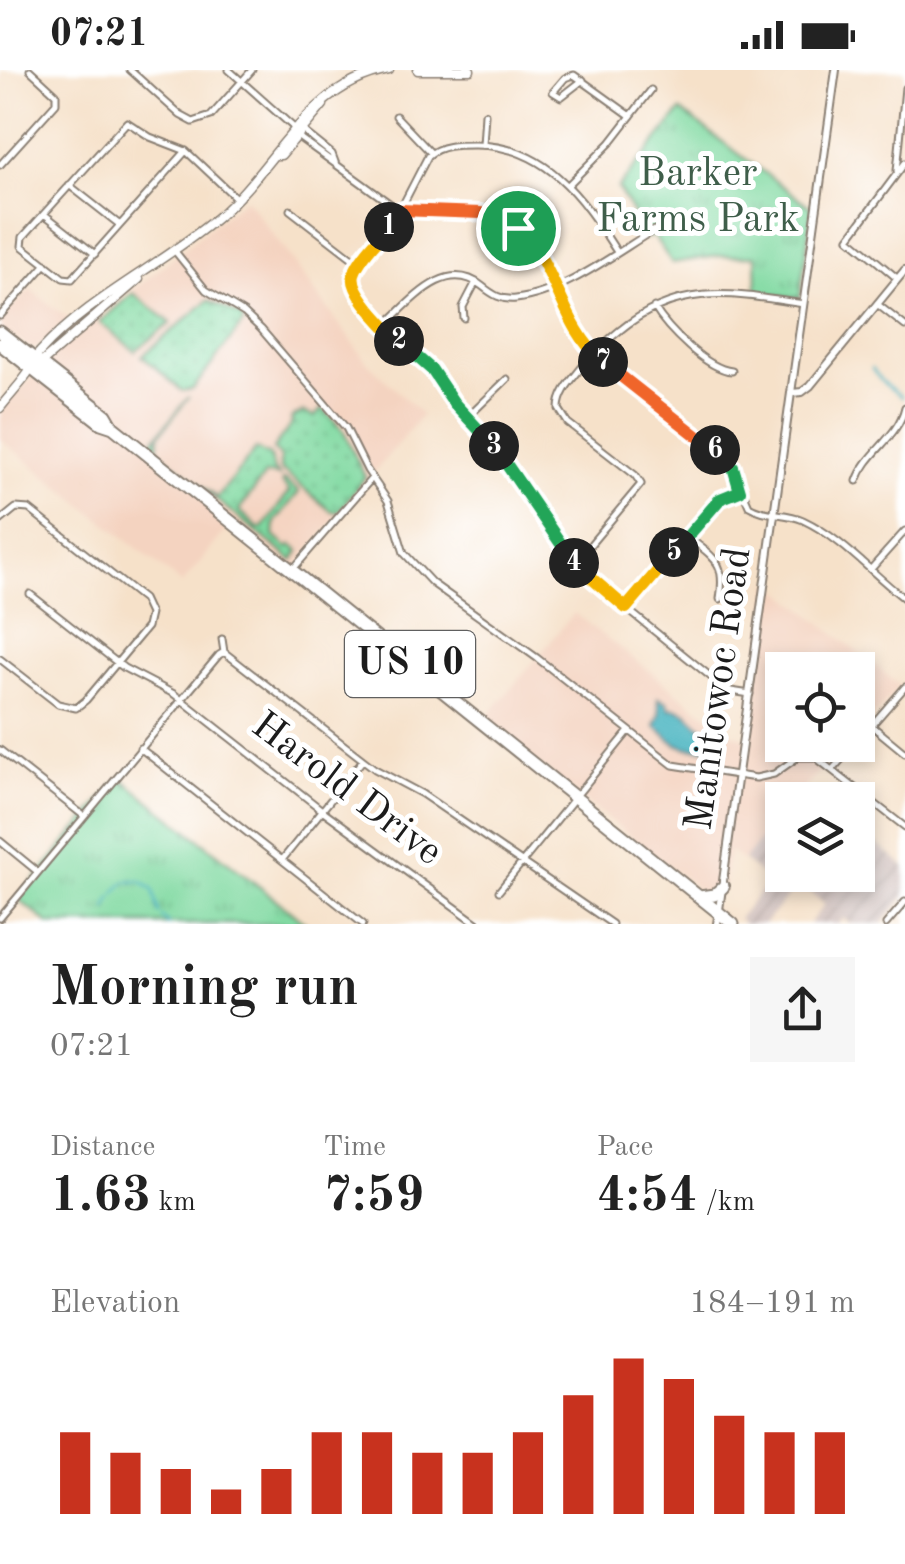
<!DOCTYPE html>
<html lang="en">
<head>
<meta charset="utf-8">
<style>
  :root { --surface:#fff; --page:#f6f6f6; --text:#222; --muted:#767676; --accent:#c8321e }
  body { margin:0; font-family:"Old Standard TT",serif; background:var(--page); color:var(--text); height:100vh; display:flex; flex-direction:column; font-size:38px; white-space:nowrap }
  * { box-sizing:border-box; margin:0 }
  p { font-size:32px; color:var(--muted) }
  .icon { flex:none; width:55px; height:55px; fill:none; stroke:currentColor; stroke-width:2; stroke-linecap:round; stroke-linejoin:round }
  .map { position:relative; height:854px; overflow:hidden }
  .details { display:flex; flex-direction:column; background:var(--surface); flex:1 }
  .details>* { flex:none }
  .tools { position:absolute; left:765px; top:582px; display:grid; gap:20px }
  .tools a { display:grid; place-items:center; width:110px; height:110px; border-radius:0px; background:var(--surface); box-shadow:0 5px 15px #0003; font-size:50px }
  .pin { position:absolute; display:grid; place-items:center; width:85px; height:85px; color:#fff; margin:-42px; border:5px solid #fff; border-radius:50%; box-shadow:0 2px 10px #0007 }
  .km { position:absolute; width:50px; height:50px; margin:-25px; border-radius:50%; background:#222; color:#fff; font-size:28px; line-height:50px; text-align:center }
  .round { display:grid; place-items:center; flex:none; width:105px; height:105px; border-radius:0px; background:var(--page) }
  .headline { display:flex; align-items:center; justify-content:space-between; height:170px; padding:0 50px }
  h1 { font-size:55px; font-weight:700; line-height:75px }
  .metrics { display:grid; grid-template-columns:repeat(3,1fr); gap:15px; height:170px; padding:10px 50px }
  .metrics div { display:grid; align-content:center }
  .metrics b { font-size:50px; font-weight:700 }
  .metrics small { font-size:28px; font-weight:400 }
  .metrics p { font-size:28px }
  .chart { height:280px; padding:20px 50px }
  .chart p { display:flex; justify-content:space-between }
  .chart svg { width:100%; height:180px; margin-top:10px; stroke:var(--accent); stroke-width:6 }
  .status { display:flex; justify-content:space-between; align-items:center; height:70px; padding:0 50px; background:var(--surface); direction:ltr }
  .status svg { height:28px; fill:currentColor }
  .map>svg:first-child { display:block }
  .built { fill:#f4d3c0 }
  .industrial { fill:url(#industrial-furrows) }
  .grass { fill:url(#grass-dots); stroke:#4e7a5e; stroke-width:2.5 }
  .park { fill:url(#park-tufts); stroke:#4e7a5e; stroke-width:2.5 }
  .water { fill:#41b0bd; stroke:#2e666c; stroke-width:2.5 }
  .lines { fill:none; stroke-linecap:round; stroke-linejoin:round }
  .stream { stroke:#41b0bd; stroke-width:2.5 }
  .minor-casing { stroke:#897e72; stroke-width:9 }
  .tertiary-casing { stroke:#897e72; stroke-width:10 }
  .secondary-casing { stroke:#897e72; stroke-width:11 }
  .trunk-casing { stroke:#897e72; stroke-width:15 }
  .minor { stroke:#fff; stroke-width:5 }
  .tertiary { stroke:#fff; stroke-width:6 }
  .secondary { stroke:#fff; stroke-width:8 }
  .trunk { stroke:#fff; stroke-width:11 }
  .split-1-casing { stroke:#fff; stroke-width:20 }
  .split-2-casing { stroke:#fff; stroke-width:20 }
  .split-3-casing { stroke:#fff; stroke-width:20 }
  .split-4-casing { stroke:#fff; stroke-width:20 }
  .split-5-casing { stroke:#fff; stroke-width:20 }
  .split-6-casing { stroke:#fff; stroke-width:20 }
  .split-7-casing { stroke:#fff; stroke-width:20 }
  .split-8-casing { stroke:#fff; stroke-width:20 }
  .split-1 { stroke:#f0652b; stroke-width:12 }
  .split-2 { stroke:#f5b400; stroke-width:12 }
  .split-3 { stroke:#22a559; stroke-width:12 }
  .split-4 { stroke:#22a559; stroke-width:12 }
  .split-5 { stroke:#f5b400; stroke-width:12 }
  .split-6 { stroke:#22a559; stroke-width:12 }
  .split-7 { stroke:#f0652b; stroke-width:12 }
  .split-8 { stroke:#f5b400; stroke-width:12 }
  .labels { text-anchor:middle; dominant-baseline:central; stroke-width:10; stroke-linejoin:round; paint-order:stroke }
  .shield { fill:#fff; stroke:#606060; stroke-width:2.5 }
  .shield-label { font-size:38px; font-weight:bold; fill:#1c1c1c }
  .park-label { font-size:40px; fill:#3f5e4a; stroke:#fff }
  .street-label { font-size:40px; fill:#1c1c1c; stroke:#fff }
</style>
</head>
<body>
<div class="status"><b>07:21</b><svg viewBox="0 0 49 12"><path d="M0 12V9h3v3zM5 12V6h3v6zM10 12V3h3v9zM15 12V0h3v12zM26 1h20v11H26zM47 4h2v5h-2z"/></svg></div>
<div class="map">
<svg width="905" height="854" viewBox="0 0 905 854">
  <defs>
    <pattern id="industrial-furrows" width="10" height="10" patternUnits="userSpaceOnUse" patternTransform="scale(2.5)"><rect width="10" height="10" fill="#d0c0bc"/><path d="M-1 1l2-2M0 10L10 0M9 11l2-2" fill="none" stroke="#b2a4a1"/></pattern>
    <pattern id="grass-dots" width="8" height="8" patternUnits="userSpaceOnUse" patternTransform="scale(2.5)"><rect width="8" height="8" fill="#7fd9a0"/><path d="M2 2h.1M6 6h.1" fill="none" stroke="#6dba89" stroke-width="1.8" stroke-linecap="round"/></pattern>
    <pattern id="park-tufts" width="24" height="20" patternUnits="userSpaceOnUse" patternTransform="scale(2.5)"><rect width="24" height="20" fill="#7fd9a0"/><path d="M3 7l-1-3M5 7V3M7 7l1-3M15 17l-1-3M17 17v-4M19 17l1-3" fill="none" stroke="#6dba89"/></pattern>
  </defs>
  <rect width="100%" height="100%" fill="#fff"/>
  <filter id="ink" filterUnits="userSpaceOnUse"><feTurbulence type="fractalNoise" baseFrequency=".01" numOctaves="2"/><feDisplacementMap in="SourceGraphic" scale="20" xChannelSelector="R" yChannelSelector="G"/><feConvolveMatrix kernelMatrix="1 2 1 2 8 2 1 2 1" color-interpolation-filters="sRGB"/></filter>
  <filter id="wash" filterUnits="userSpaceOnUse"><feTurbulence type="fractalNoise" baseFrequency=".0048" numOctaves="4" result="noise"/><feDisplacementMap in="SourceGraphic" scale="40" xChannelSelector="R" yChannelSelector="G"/><feGaussianBlur stdDeviation="2.25" result="paint"/><feColorMatrix in="noise" values="0 0 0 0 0 0 0 0 0 0 0 0 0 0 0 0 0 1.4 0 .05"/><feComposite in="paint" operator="in"/></filter>
  <g filter="url(#wash)">
    <rect width="100%" height="100%" fill="#f6e1c9"/>
    <path class="built" d="M 246,128 L 367,292 L 422,345 L 293,500 L 232,453 L 182,514 L 0,369 L 0,339 L 60,280 Z
      M 30,219 L 70,250 L 34,280 L 0,259 L 0,250 Z
      M 770,512 L 900,616 L 858,664 L 858,600 L 782,600 L 782,675 L 848,675 L 834,691 L 828,690 L 794,730 L 782,730 L 782,743 L 743,790 L 729,781 L 723,817 L 708,827 L 483,652 L 574,543 L 728,662 L 748,669 Z"/>
    <path class="industrial" d="M 782,743 L 782,805 L 858,805 L 858,759 L 905,797 L 905,826 L 882,854 L 851,854 L 843,848 L 838,854 L 809,854 L 825,834 L 799,813 L 764,854 L 744,854 L 738,849 L 769,811 L 743,790 Z"/>
    <path class="grass" d="M 133,223 L 171,253 L 135,281 L 99,252 Z
      M 209,230 L 242,247 L 243,253 L 193,319 L 182,321 L 142,286 Z
      M 189,327 L 159,365 L 158,381 L 217,428 L 256,379 L 270,386 L 274,401 L 279,406 L 266,404 L 239,440 L 258,458 L 263,458 L 289,422 L 282,413 L 284,410 L 299,422 L 275,452 L 274,466 L 288,478 L 292,475 L 299,481 L 293,491 L 151,378 L 151,373 Z
      M 323,338 L 344,362 L 365,407 L 338,442 L 331,441 L 280,399 L 280,388 L 273,379 L 292,353 L 291,348 L 304,342 L 314,347 Z"/>
    <path class="park" d="M 681,41 L 812,138 L 800,228 L 757,223 L 756,186 L 718,186 L 672,193 L 653,165 L 647,168 L 618,118 Z
      M 121,708 L 307,854 L 49,854 L 18,829 Z"/>
    <path class="water" d="M 658,628 L 667,632 L 670,639 L 675,638 L 687,643 L 718,673 L 717,677 L 713,680 C 704,677 698,679 689,678 C 673,676 666,664 655,656 L 660,644 Z"/>
    <g class="lines">
      <path class="stream" d="M 872,298 L 881,311 L 902,327
        M 115,823 L 125,812 L 141,811 L 153,820 L 159,843
        M 107,839 L 112,827
        M 162,847 L 169,854"/>
    </g>
  </g>
  <g filter="url(#ink)">
    <g class="lines">
      <g class="minor-casing">
        <path id="minor" d="M 130,0 L 180,45 L 193,52 L 211,46 L 252,0
          M 229,0 L 292,56 L 301,69 L 396,138 C 428,150 464,135 497,147 C 549,165 558,249 599,289 L 730,392 L 749,436 C 765,446 785,442 803,450 C 843,469 870,502 905,529
          M 583,10 L 561,27 L 553,22 L 565,8 L 574,5 L 631,46
          M 396,46 L 431,83
          M 302,60 L 332,84 L 335,92
          M 483,75 L 485,44
          M 186,81 L 72,209 L 63,208 L 22,176 L 23,167 L 127,52 L 150,67 L 186,81 L 237,129
          M 0,95 L 56,33 L 56,24 L 30,0
          M 897,101 L 905,18
          M 569,114 L 610,73 L 651,20
          M 69,115 L 120,155
          M 290,140 L 360,194
          M 44,144 L 95,184
          M 174,180 L 206,220 L 244,243 L 261,259 L 346,358 L 367,400 L 388,431 L 404,483 L 432,513 L 537,588 L 673,695 L 756,708 L 774,704 L 798,687 L 815,687 L 905,757
          M 617,182 C 582,127 545,74 473,75 C 457,75 440,75 428,86 L 397,146 L 356,200 L 353,211 L 358,224 L 402,274 L 427,295 L 455,333 L 490,370 L 580,501 L 721,615 L 731,621 L 750,624
          M 898,209 L 849,168 L 905,93
          M 877,234 L 905,256
          M 654,237 C 667,259 707,299 732,301
          M 0,246 L 46,194
          M 464,248 L 463,237 L 476,212
          M 385,255 C 411,232 445,187 482,216 C 492,224 502,231 516,229 C 564,223 614,184 654,160 L 666,160
          M 468,347 L 507,309
          M 857,411 C 867,382 898,368 905,337
          M 0,451 L 16,438 L 29,439 L 143,529 L 150,544 L 147,557 L 86,630 L 76,638 L 58,634 L 0,589
          M 687,466 C 715,489 726,491 720,529
          M 575,493 L 641,414 L 635,405 L 568,353 L 559,339 C 559,321 575,307 585,293 C 595,281 607,271 619,261 C 679,212 732,223 803,234
          M 294,498 L 372,408
          M 871,499 L 905,461
          M 30,524 L 124,598 L 174,624 L 322,740 L 478,854
          M 625,538 L 720,429 L 740,421
          M 222,569 L 224,582
          M 224,582 L 375,699 L 422,724 L 612,854
          M 871,655 L 905,683
          M 858,671 L 905,617
          M 140,678 L 363,854
          M 0,680 L 84,746
          M 833,699 L 854,675
          M 0,771 L 38,802
          M 282,790 L 362,691
          M 499,821 L 629,661
          M 0,848 L 219,585 L 224,582
          M 886,854 L 905,832"/>
      </g>
      <g class="tertiary-casing">
        <path id="tertiary" d="M 792,323 L 802,322 L 810,316 L 905,200
          M 717,854 L 836,0"/>
      </g>
      <g class="secondary-casing">
        <path id="secondary" d="M 418,0 L 470,0
          M 276,85 L 281,85 L 323,35
          M 40,294 L 139,209
          M 0,338 C 9,326 21,314 29,302 C 33,295 34,288 40,282 C 90,227 162,195 218,147 C 276,97 307,15 389,0"/>
      </g>
      <g class="trunk-casing">
        <path id="trunk" d="M 0,262 L 106,345 L 113,357
          M 0,274 L 101,353 L 113,357 L 733,854
          M 700,827 L 714,825 L 723,817"/>
      </g>
      <use href="#minor" class="minor"/>
      <use href="#tertiary" class="tertiary"/>
      <use href="#secondary" class="secondary"/>
      <use href="#trunk" class="trunk"/>
    </g>
  </g>
  <g class="lines" filter="url(#ink)">
    <g class="split-1-casing">
      <path id="split-1" d="M 389,157 L 400,140 L 481,143 L 518,158"/>
    </g>
    <g class="split-2-casing">
      <path id="split-2" d="M 389,157 C 378,170 359,188 354,204 C 349,223 387,257 399,271"/>
    </g>
    <g class="split-3-casing">
      <path id="split-3" d="M 399,271 L 432,300 L 454,333 L 494,376"/>
    </g>
    <g class="split-4-casing">
      <path id="split-4" d="M 494,376 L 574,493"/>
    </g>
    <g class="split-5-casing">
      <path id="split-5" d="M 574,493 L 626,538 L 674,482"/>
    </g>
    <g class="split-6-casing">
      <path id="split-6" d="M 674,482 L 720,429 L 740,421 L 733,397 L 715,380"/>
    </g>
    <g class="split-7-casing">
      <path id="split-7" d="M 603,292 L 715,380"/>
    </g>
    <g class="split-8-casing">
      <path id="split-8" d="M 518,158 C 557,195 561,255 603,292"/>
    </g>
    <use href="#split-1" class="split-1"/>
    <use href="#split-2" class="split-2"/>
    <use href="#split-3" class="split-3"/>
    <use href="#split-4" class="split-4"/>
    <use href="#split-5" class="split-5"/>
    <use href="#split-6" class="split-6"/>
    <use href="#split-7" class="split-7"/>
    <use href="#split-8" class="split-8"/>
  </g>
  <g class="labels">
    <rect class="shield" x="345" y="561" width="130" height="66" rx="8"/>
    <g class="shield-label">
      <text x="410" y="594">US 10</text>
    </g>
    <g class="park-label">
      <text x="698" y="105">Barker<tspan x="698" dy="46">Farms Park</tspan></text>
    </g>
    <g class="street-label">
      <text transform="translate(720 619) rotate(-82)">Manitowoc Road</text>
      <text transform="translate(346 720) rotate(37)">Harold Drive</text>
    </g>
  </g>
</svg>
<div class="tools">
<a><svg class="icon" aria-label="locate" viewBox="0 0 24 24"><circle cx="12" cy="12" r="6"/><path d="M12 2v4M12 18v4M2 12h4M18 12h4"/></svg></a>
<a><svg class="icon" aria-label="layers" viewBox="0 0 24 24"><path d="M12 4l9 5-9 5-9-5zM3 14l9 5 9-5"/></svg></a>
</div>
<div class="pin" style="left:518px;top:158px;background:#1e9e55"><svg class="icon" aria-label="arrive" viewBox="0 0 24 24"><path d="M6 21V4h12l-3 4 3 4H6"/></svg></div>
<b class="km" style="left:389px;top:157px">1</b>
<b class="km" style="left:399px;top:271px">2</b>
<b class="km" style="left:494px;top:376px">3</b>
<b class="km" style="left:574px;top:493px">4</b>
<b class="km" style="left:674px;top:482px">5</b>
<b class="km" style="left:715px;top:380px">6</b>
<b class="km" style="left:603px;top:292px">7</b>
</div>
<section class="details">
<div class="headline"><div><h1>Morning run</h1><p>07:21</p></div><a class="round"><svg class="icon" aria-label="share" viewBox="0 0 24 24"><path d="M12 15V3M7 8l5-5 5 5M5 13v7h14v-7"/></svg></a></div>
<div class="metrics">
<div><p>Distance</p><b>1.63<small> km</small></b></div>
<div><p>Time</p><b>7:59</b></div>
<div><p>Pace</p><b>4:54<small> /km</small></b></div>
</div>
<div class="chart"><p><span>Elevation</span>184–191 m</p>
<svg viewBox="0 0 160 44" preserveAspectRatio="none"><path d="M5 44V24M15 44V29M25 44V33M35 44V38M45 44V33M55 44V24M65 44V24M75 44V29M85 44V29M95 44V24M105 44V15M115 44V6M125 44V11M135 44V20M145 44V24M155 44V24"/></svg>
</div>
</section>
</body>
</html>
